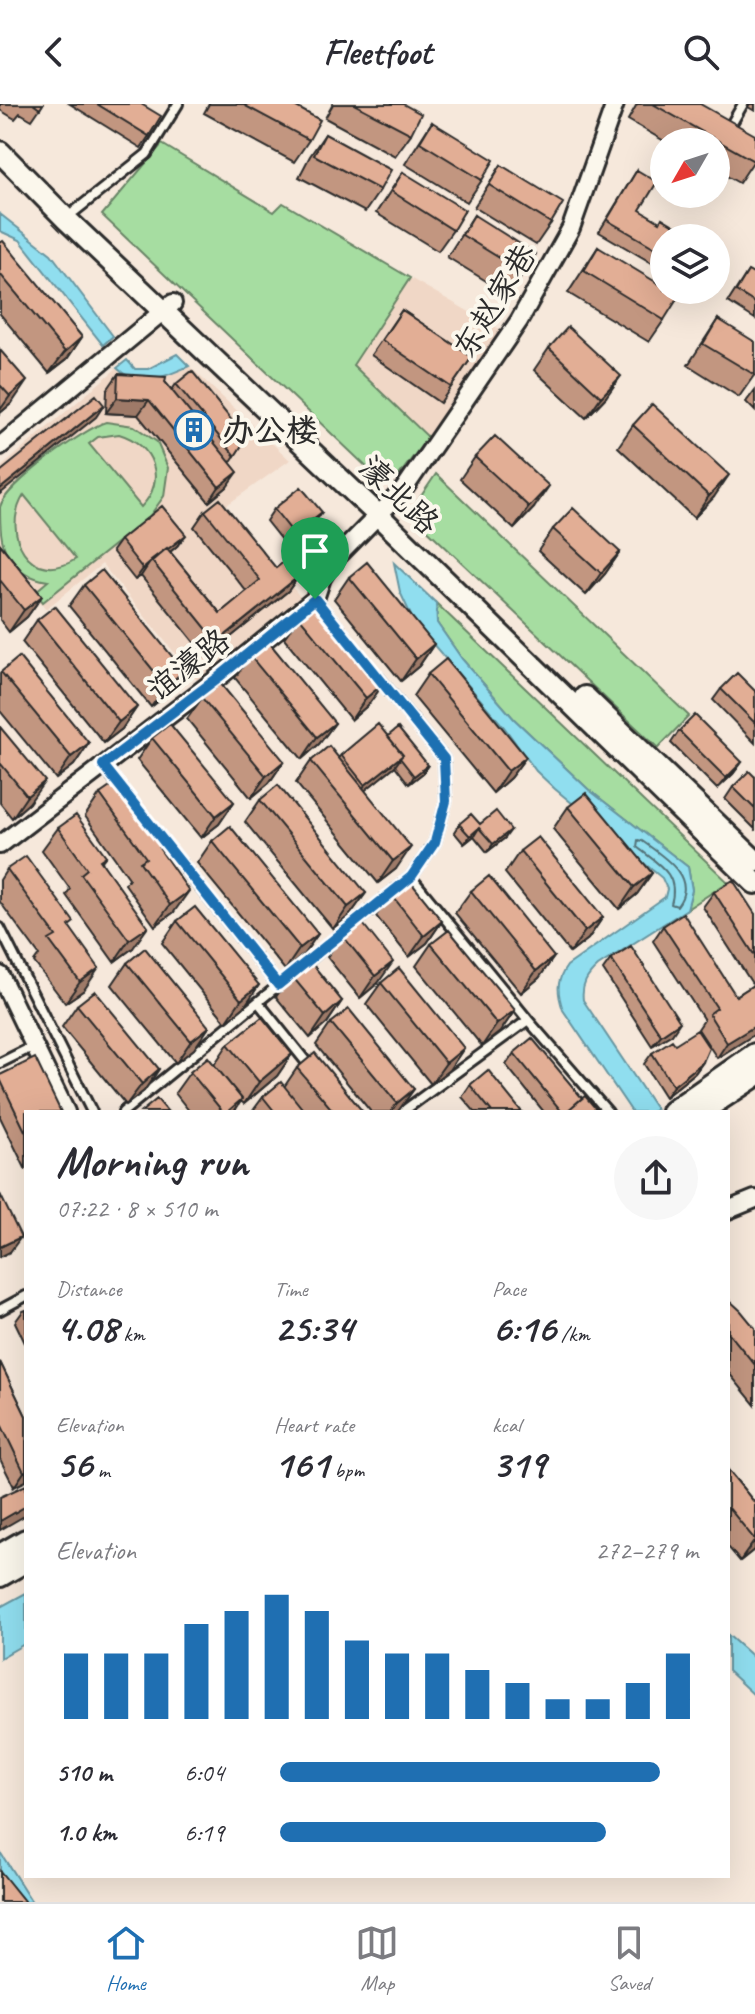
<!DOCTYPE html>
<html lang="en">
<head>
<meta charset="utf-8">
<style>
  :root { --surface:#fff; --page:#f7f7f7; --text:#2b2b33; --muted:#7c7c81; --line:#e1e1e2; --accent:#1f6fb2 }
  body { margin:0; font-family:Caveat,"LXGW WenKai TC",sans-serif; background:var(--page); color:var(--text); height:100vh; display:flex; flex-direction:column; font-size:30px; white-space:nowrap }
  * { box-sizing:border-box; margin:0 }
  p { font-size:26px; color:var(--muted) }
  .icon { flex:none; width:44px; height:44px; fill:none; stroke:currentColor; stroke-width:2; stroke-linecap:round; stroke-linejoin:round }
  .map { position:relative; flex:1; overflow:hidden }
  .panel { position:absolute; left:24px; top:1006px; width:706px; height:768px; display:flex; flex-direction:column; background:var(--surface); border-radius:0px; box-shadow:0 8px 32px #0002 }
  .panel>* { flex:none }
  .needle { width:52px; rotate:231deg }
  .buttons { position:absolute; left:650px; top:24px; display:grid; gap:16px }
  .buttons a { display:grid; place-items:center; width:80px; height:80px; border-radius:50%; background:var(--surface); box-shadow:0 8px 32px #0002; font-size:40px }
  .pin { position:absolute; display:grid; place-items:center; width:68px; height:68px; color:#fff; margin:-82px -34px; border-radius:50% 50% 50% 0; rotate:-45deg; box-shadow:0 0 8px #0007 }
  .pin .icon { rotate:45deg }
  .round { display:grid; place-items:center; flex:none; width:84px; height:84px; border-radius:42px; background:var(--page) }
  .head { display:flex; align-items:center; justify-content:space-between; height:136px; padding:0 32px }
  h1 { font-size:44px; font-weight:700; line-height:60px }
  .figures { display:grid; grid-template-columns:repeat(3,1fr); gap:12px; height:136px; padding:8px 32px }
  .figures div { display:grid; align-content:center }
  .figures b { font-size:40px; font-weight:700 }
  .figures small { font-size:22px; font-weight:400 }
  .figures p { font-size:22px }
  .chart { height:224px; padding:16px 32px }
  .chart p { display:flex; justify-content:space-between }
  .chart svg { width:100%; height:144px; margin-top:8px; stroke:var(--accent); stroke-width:6 }
  ul { padding:0 32px; list-style:none; font-size:26px }
  li { display:grid; grid-template-columns:128px 96px 1fr; align-items:center; height:60px }
  li i { height:20px; border-radius:10px; background:var(--accent) }
  header { display:flex; justify-content:space-between; align-items:center; height:104px; padding:0 32px; background:var(--surface); font-size:36px; font-weight:700 }
  .dock { display:flex; justify-content:space-around; align-items:center; height:112px; border-top:2px solid var(--line); background:var(--surface); font-size:22px; color:var(--muted) }
  .dock a { display:grid; justify-items:center; gap:4px }
  .dock .active { color:var(--accent) }
  .map>svg:first-child { display:block }
  .built { fill:#f0d7c6 }
  .green { fill:#a6dda1; stroke:#688466; stroke-width:2; fill-rule:evenodd }
  .water { fill:#90deef; stroke:#6896a1; stroke-width:2 }
  .lines { fill:none; stroke-linecap:round; stroke-linejoin:round }
  .shore { stroke:#537379; stroke-width:2 }
  .service-casing { stroke:#2b2b2b; stroke-width:14 }
  .minor-casing { stroke:#2b2b2b; stroke-width:22 }
  .tertiary-casing { stroke:#2b2b2b; stroke-width:26 }
  .secondary-casing { stroke:#2b2b2b; stroke-width:28 }
  .service { stroke:#fbf7ec; stroke-width:8 }
  .minor { stroke:#fbf7ec; stroke-width:16 }
  .tertiary { stroke:#fbf7ec; stroke-width:20 }
  .secondary { stroke:#fbf7ec; stroke-width:22 }
  .wall { fill:#c29680; stroke:#2b2b2b; stroke-width:2 }
  .shaded-wall { fill:#9e7a68; stroke:#2b2b2b; stroke-width:2 }
  .building { fill:#e2ae95; stroke:#2b2b2b; stroke-width:2 }
  .route-casing { stroke:#fff; stroke-width:16 }
  .route { stroke:#1f6fb2; stroke-width:10 }
  .labels { text-anchor:middle; dominant-baseline:central; stroke-width:8; stroke-linejoin:round; paint-order:stroke }
  .street-label { font-size:32px; fill:#2b2b2b; stroke:#fbf7ec }
  .poi-label { font-size:32px; font-weight:bold; fill:#2b2b2b; stroke:#fbf7ec; text-anchor:start }
</style>
</head>
<body>
<header><svg class="icon" aria-label="back" viewBox="0 0 24 24"><path d="M15 5l-7 7 7 7"/></svg>Fleetfoot<svg class="icon" aria-label="search" viewBox="0 0 24 24"><circle cx="10" cy="10" r="6"/><path d="M15 15l6 6"/></svg></header>
<div class="map">
<svg width="755" height="1798" viewBox="0 0 755 1798">
  <rect width="100%" height="100%" fill="#f6e8db"/>
  <filter id="ink" filterUnits="userSpaceOnUse"><feTurbulence type="fractalNoise" baseFrequency=".0125" numOctaves="2"/><feDisplacementMap in="SourceGraphic" scale="16" xChannelSelector="R" yChannelSelector="G"/><feConvolveMatrix kernelMatrix="1 2 1 2 8 2 1 2 1" color-interpolation-filters="sRGB"/></filter>
  <g filter="url(#ink)">
    <path class="built" d="M 410,174 L 503,227 L 428,333 L 352,261 Z
      M 189,262 L 290,356 L 224,403 L 302,495 L 200,580 L 102,460 L 46,505 L 0,447 L 0,364 L 117,264 L 124,271 L 154,277 Z"/>
    <path class="green" d="M 162,40 L 274,108 L 283,99 L 410,174 L 353,261 L 428,333 L 397,374 L 383,376 L 376,372 L 102,111 Z
      M 106,318 L 134,322 L 157,338 L 168,364 L 164,392 L 149,413 L 43,498 L 35,488 L 48,477 C 29,474 19,467 8,451 C 0,439 0,419 0,403 C 5,382 85,324 106,318 ZM 119,330 C 153,340 168,376 141,403 L 89,340 L 98,333 ZM 24,391 L 76,455 C 30,484 0,429 24,391 Z
      M 436,370 L 689,612 L 658,644 L 418,417 L 417,398 Z
      M 436,499 L 728,778 L 687,805 L 692,786 L 688,763 L 588,685 L 514,615 L 462,555 L 437,519 Z"/>
    <path class="water" d="M 0,110 L 51,150 L 113,232 L 103,241 L 20,136 L 0,127 Z
      M 177,250 L 189,262 C 166,272 138,286 117,264 L 127,256 L 135,265 L 148,265 Z
      M 394,459 L 436,499 L 437,519 L 462,555 L 514,615 L 588,685 L 688,763 L 692,786 L 687,805 L 598,862 C 587,872 581,881 583,896 L 656,1005 L 652,1008 L 632,1008 L 563,906 C 557,888 556,877 567,862 L 665,793 L 667,785 L 662,774 L 555,685 L 536,667 L 504,623 L 414,518 L 400,488 Z
      M 26,1489 L 26,1539 L 0,1554 L 0,1503 Z
      M 728,1531 L 755,1555 L 755,1592 L 728,1567 Z
      M 0,1748 L 32,1798 L 12,1798 L 0,1780 Z"/>
    <g class="lines">
      <path class="shore" d="M 638,736 L 642,737 C 663,752 699,774 677,802 L 671,800 C 680,770 658,760 637,743 Z"/>
      <g class="service-casing">
        <path id="service" d="M 728,26 L 743,0
          M 75,107 L 147,50 L 178,0
          M 315,495 L 347,535
          M 103,661 L 123,687
          M 154,726 L 278,881
          M 411,773 L 528,916 L 608,1008
          M 0,824 L 92,1008
          M 258,898 L 311,964
          M 0,959 L 34,942
          M 123,1008 L 411,773 L 435,738 L 446,697 L 444,655 L 379,574
          M 402,1008 L 528,916
          M 0,1206 L 26,1192"/>
      </g>
      <g class="minor-casing">
        <path id="minor" d="M 0,342 L 173,199
          M 0,741 L 219,573 L 315,495 L 322,474 L 331,459 L 404,385 L 519,217 L 571,124 L 615,0
          M 0,871 L 66,1008
          M 728,1106 L 755,1095"/>
      </g>
      <g class="tertiary-casing">
        <path id="tertiary" d="M 0,48 L 66,115 L 379,412 L 755,779
          M 585,593 L 755,757"/>
      </g>
      <g class="secondary-casing">
        <path id="secondary" d="M 673,1008 L 755,951
          M 699,1008 L 755,971
          M 0,1452 L 26,1437
          M 0,1471 L 26,1456"/>
      </g>
      <use href="#service" class="service"/>
      <use href="#minor" class="minor"/>
      <use href="#tertiary" class="tertiary"/>
      <use href="#secondary" class="secondary"/>
    </g>
    <path class="wall" d="M 0,0 L 43,0 L 32,16 L 20,9 L 15,15 L 0,6 Z
      M 70,0 L 141,0 L 149,32 L 141,44 Z
      M 209,0 L 291,0 L 309,36 L 294,58 L 204,9 Z
      M 333,0 L 403,0 L 411,30 L 395,52 L 325,14 Z
      M 637,0 L 700,0 L 755,55 L 739,79 L 716,66 L 716,38 L 666,38 L 628,16 Z
      M 750,0 L 755,0 L 755,7 L 748,3 Z
      M 432,18 L 482,76 L 467,98 L 405,60 Z
      M 325,30 L 380,86 L 365,108 L 299,73 L 310,52 Z
      M 501,61 L 551,119 L 536,141 L 474,103 Z
      M 637,66 L 640,106 L 664,134 L 664,166 L 599,128 Z
      M 403,68 L 453,126 L 438,147 L 376,109 Z
      M 474,111 L 524,169 L 509,191 L 447,153 Z
      M 0,139 L 82,233 L 67,255 L 49,269 L 0,210 Z
      M 598,143 L 664,216 L 649,238 L 568,189 Z
      M 748,167 L 755,171 L 755,215 L 728,198 Z
      M 402,206 L 472,253 L 440,299 L 371,251 Z
      M 718,215 L 755,270 L 739,293 L 688,261 Z
      M 549,244 L 606,293 L 586,314 L 534,266 Z
      M 0,246 L 12,299 L 0,309 Z
      M 118,270 L 165,278 L 172,286 L 176,280 L 242,341 L 230,359 L 227,383 L 209,398 L 138,311 L 106,309 L 107,286 Z
      M 755,286 L 755,307 L 746,298 Z
      M 633,321 L 714,393 L 694,414 L 618,343 Z
      M 475,353 L 534,404 L 514,425 L 460,375 Z
      M 274,405 L 314,420 L 286,442 L 266,417 Z
      M 205,407 L 276,464 L 299,472 L 288,487 L 206,553 L 141,472 L 135,476 L 112,447 L 120,436 L 177,442 L 170,448 L 220,509 L 247,488 L 194,423 Z
      M 553,425 L 620,448 L 605,470 L 586,491 L 538,447 Z
      M 0,440 L 42,492 L 27,513 L 9,528 L 0,516 Z
      M 349,473 L 434,540 L 419,562 L 401,577 L 334,495 Z
      M 84,481 L 184,567 L 169,589 L 151,603 L 69,502 Z
      M 299,513 L 384,579 L 368,601 L 351,616 L 284,534 Z
      M 37,516 L 137,603 L 122,625 L 104,639 L 22,538 Z
      M 250,552 L 335,619 L 319,640 L 302,655 L 235,574 Z
      M 1,568 L 89,639 L 74,661 L 56,675 L 0,607 L 0,569 Z
      M 428,570 L 526,653 L 510,674 L 493,689 L 413,592 Z
      M 721,585 L 755,587 L 755,639 L 713,596 Z
      M 202,594 L 284,657 L 269,679 L 251,694 L 187,615 Z
      M 0,623 L 29,699 L 12,714 L 0,699 Z
      M 679,627 L 742,658 L 733,670 L 717,685 L 671,639 Z
      M 388,632 L 423,669 L 409,680 L 395,662 L 365,686 L 396,765 L 378,779 L 296,679 L 311,657 L 338,654 L 341,651 Z
      M 152,634 L 234,698 L 219,720 L 201,734 L 137,656 Z
      M 755,673 L 755,725 L 725,695 L 733,683 Z
      M 100,690 L 164,740 L 160,746 L 174,808 L 155,822 L 125,780 L 129,774 L 85,712 Z
      M 260,696 L 366,789 L 350,811 L 333,825 L 245,718 Z
      M 568,703 L 652,769 L 637,790 L 619,805 L 553,725 Z
      M 459,720 L 480,720 L 505,734 L 487,748 L 474,732 L 464,740 L 454,728 Z
      M 58,724 L 106,752 L 102,757 L 133,844 L 114,858 L 66,791 L 70,785 L 42,746 Z
      M 212,737 L 318,830 L 303,851 L 285,866 L 197,759 Z
      M 520,747 L 603,813 L 588,835 L 570,849 L 505,769 Z
      M 7,765 L 70,824 L 84,886 L 65,899 L 34,858 L 39,851 L 0,798 L 0,776 Z
      M 471,787 L 554,853 L 539,874 L 521,889 L 455,809 Z
      M 714,788 L 755,810 L 755,930 L 717,954 L 698,925 L 704,916 L 653,837 L 663,822 L 736,892 L 753,881 L 703,803 Z
      M 391,790 L 442,817 L 427,839 L 409,853 L 376,812 Z
      M 360,816 L 378,879 L 360,894 L 327,853 L 342,831 Z
      M 177,817 L 259,881 L 244,903 L 226,918 L 162,839 Z
      M 431,840 L 515,906 L 500,928 L 482,942 L 416,862 Z
      M 611,855 L 672,930 L 652,942 L 603,866 Z
      M 127,859 L 209,923 L 194,945 L 176,959 L 112,881 Z
      M 291,871 L 342,897 L 327,919 L 310,934 L 276,893 Z
      M 381,879 L 464,944 L 449,966 L 431,980 L 366,900 Z
      M 77,901 L 159,965 L 144,987 L 126,1001 L 62,923 Z
      M 331,919 L 414,985 L 397,1008 L 371,1008 L 316,941 Z
      M 228,940 L 292,950 L 277,972 L 244,1000 L 241,997 L 234,1008 L 190,1008 L 175,989 L 190,968 L 214,961 Z
      M 675,940 L 703,958 L 695,969 L 665,993 L 644,960 L 652,949 Z
      M 514,949 L 582,994 L 596,1008 L 544,1008 L 506,961 Z
      M 297,964 L 363,1008 L 252,1008 L 263,993 L 284,983 Z
      M 0,971 L 26,1008 L 26,1066 L 0,1013 Z
      M 470,981 L 522,1008 L 475,1008 L 462,993 Z
      M 728,1195 L 755,1224 L 755,1301 L 728,1268 Z
      M 26,1206 L 26,1241 L 15,1218 L 23,1207 Z
      M 0,1258 L 26,1312 L 26,1377 L 14,1383 L 0,1355 Z
      M 728,1366 L 755,1399 L 755,1445 L 740,1457 L 728,1443 Z"/>
    <path class="shaded-wall" d="M 82,233 L 67,255 L 49,269 L 65,248 Z
      M 621,272 L 606,293 L 586,314 L 601,293 Z
      M 27,277 L 12,299 L 0,309 L 0,306 L 10,292 Z
      M 117,294 L 149,296 L 138,311 L 106,309 Z
      M 104,301 L 96,313 L 0,390 L 0,385 Z
      M 238,368 L 227,383 L 209,398 L 219,383 Z
      M 729,371 L 714,393 L 694,414 L 709,392 Z
      M 549,382 L 534,404 L 514,425 L 529,403 Z
      M 322,408 L 314,420 L 286,442 L 294,430 Z
      M 186,431 L 177,442 L 155,461 L 152,457 Z
      M 620,448 L 605,470 L 586,491 L 601,469 Z
      M 149,460 L 141,472 L 135,476 L 143,465 Z
      M 299,472 L 288,487 L 206,553 L 217,538 Z
      M 42,492 L 27,513 L 9,528 L 24,506 Z
      M 434,540 L 419,562 L 401,577 L 416,555 Z
      M 184,567 L 169,589 L 151,603 L 166,582 Z
      M 384,579 L 368,601 L 351,616 L 366,594 Z
      M 137,603 L 122,625 L 104,639 L 119,618 Z
      M 335,619 L 319,640 L 302,655 L 317,633 Z
      M 89,639 L 74,661 L 56,675 L 71,653 Z
      M 403,651 L 395,662 L 357,693 L 365,681 Z
      M 526,653 L 510,674 L 493,689 L 508,667 Z
      M 284,657 L 269,679 L 251,694 L 266,672 Z
      M 742,658 L 733,670 L 717,685 L 726,674 Z
      M 428,661 L 423,669 L 409,680 L 414,672 Z
      M 45,677 L 29,699 L 12,714 L 27,692 Z
      M 234,698 L 219,720 L 201,734 L 216,712 Z
      M 479,724 L 474,732 L 464,740 L 470,732 Z
      M 511,726 L 505,734 L 487,748 L 493,740 Z
      M 411,743 L 396,765 L 378,779 L 393,757 Z
      M 652,769 L 637,790 L 619,805 L 634,783 Z
      M 189,787 L 174,808 L 155,822 L 170,801 Z
      M 366,789 L 350,811 L 333,825 L 348,803 Z
      M 603,813 L 588,835 L 570,849 L 585,827 Z
      M 442,817 L 427,839 L 409,853 L 424,832 Z
      M 148,823 L 133,844 L 114,858 L 129,836 Z
      M 318,830 L 303,851 L 285,866 L 300,844 Z
      M 554,853 L 539,874 L 521,889 L 536,867 Z
      M 393,858 L 378,879 L 360,894 L 375,872 Z
      M 99,864 L 84,886 L 65,899 L 80,878 Z
      M 259,881 L 244,903 L 226,918 L 241,896 Z
      M 342,897 L 327,919 L 310,934 L 325,912 Z
      M 515,906 L 500,928 L 482,942 L 497,920 Z
      M 680,918 L 672,930 L 652,942 L 661,931 Z
      M 755,922 L 755,930 L 717,954 L 727,939 Z
      M 209,923 L 194,945 L 176,959 L 191,937 Z
      M 464,944 L 449,966 L 431,980 L 446,959 Z
      M 292,950 L 277,972 L 244,1000 L 259,978 Z
      M 703,958 L 695,969 L 665,993 L 673,982 Z
      M 159,965 L 144,987 L 126,1001 L 142,980 Z
      M 414,985 L 399,1006 L 397,1008 L 391,1008 L 397,999 Z
      M 242,995 L 234,1008 L 227,1008 Z
      M 21,1133 L 10,1148 L 0,1153 L 0,1143 Z
      M 26,1367 L 26,1377 L 14,1383 L 24,1368 Z
      M 26,1402 L 26,1411 L 0,1426 L 0,1417 Z
      M 755,1436 L 755,1445 L 740,1457 Z"/>
    <path class="building" d="M 33,0 L 43,0 L 40,5 Z
      M 97,0 L 141,0 L 161,12 L 149,32 Z
      M 242,0 L 291,0 L 320,16 L 309,36 Z
      M 354,0 L 403,0 L 421,10 L 411,30 Z
      M 653,0 L 700,0 L 755,31 L 755,55 L 754,57 Z
      M 432,18 L 494,56 L 482,76 L 420,38 Z
      M 325,30 L 391,66 L 380,86 L 314,51 Z
      M 501,61 L 563,99 L 551,119 L 489,81 Z
      M 637,66 L 657,78 L 640,106 L 660,118 L 662,114 L 695,134 L 664,134 L 664,149 L 607,116 Z
      M 403,68 L 465,106 L 453,126 L 391,87 Z
      M 474,111 L 536,150 L 524,169 L 462,131 Z
      M 3,137 L 82,233 L 65,248 L 0,170 L 0,139 Z
      M 598,143 L 664,183 L 664,186 L 669,186 L 679,192 L 664,216 L 584,167 Z
      M 716,147 L 724,152 L 716,165 Z
      M 748,167 L 755,171 L 755,199 L 736,187 Z
      M 402,206 L 472,253 L 451,283 L 382,236 Z
      M 718,215 L 755,238 L 755,271 L 703,240 Z
      M 568,223 L 621,272 L 601,293 L 549,244 Z
      M 0,246 L 27,277 L 10,292 L 0,281 Z
      M 192,267 L 242,329 L 242,341 L 235,352 L 176,280 Z
      M 118,270 L 166,273 L 165,278 L 238,368 L 219,383 L 149,296 L 117,294 Z
      M 96,291 L 104,301 L 0,385 L 0,368 Z
      M 652,300 L 729,371 L 709,392 L 633,321 Z
      M 495,332 L 549,382 L 529,403 L 475,353 Z
      M 301,383 L 322,408 L 294,430 L 274,405 Z
      M 220,395 L 276,464 L 286,456 L 299,472 L 217,538 L 151,456 L 167,444 L 220,509 L 260,476 L 205,407 Z
      M 162,402 L 186,431 L 168,445 L 167,444 L 143,465 L 120,436 Z
      M 573,404 L 620,448 L 601,469 L 553,425 Z
      M 0,440 L 42,492 L 24,506 L 0,476 Z
      M 367,458 L 434,540 L 416,555 L 349,473 Z
      M 102,466 L 184,567 L 166,582 L 84,481 Z
      M 317,498 L 384,579 L 366,594 L 299,513 Z
      M 55,502 L 137,603 L 119,618 L 37,516 Z
      M 268,537 L 335,619 L 317,633 L 250,552 Z
      M 19,553 L 89,639 L 71,653 L 1,568 Z
      M 446,555 L 526,653 L 508,667 L 428,570 Z
      M 737,569 L 755,587 L 755,619 L 721,585 Z
      M 220,579 L 284,657 L 266,672 L 202,594 Z
      M 695,611 L 742,658 L 726,674 L 679,627 Z
      M 170,620 L 234,698 L 216,712 L 152,634 Z
      M 378,620 L 403,651 L 365,681 L 341,651 Z
      M 0,623 L 45,677 L 27,692 L 0,659 Z
      M 398,624 L 428,661 L 414,672 L 400,654 L 403,651 L 388,632 Z
      M 329,642 L 411,743 L 393,757 L 311,657 Z
      M 749,667 L 755,673 L 755,705 L 733,683 Z
      M 119,677 L 164,740 L 159,744 L 189,787 L 170,801 L 140,758 L 146,754 L 100,690 Z
      M 278,681 L 366,789 L 348,803 L 260,696 Z
      M 586,689 L 652,769 L 634,783 L 568,703 Z
      M 496,707 L 511,726 L 493,740 L 479,724 L 470,732 L 459,720 L 471,710 L 480,720 Z
      M 76,711 L 106,752 L 100,756 L 148,823 L 129,836 L 81,770 L 87,765 L 58,724 Z
      M 230,722 L 318,830 L 300,844 L 212,737 Z
      M 538,733 L 603,813 L 585,827 L 520,747 Z
      M 26,752 L 74,818 L 69,822 L 99,864 L 80,878 L 49,836 L 56,832 L 7,765 Z
      M 489,772 L 554,853 L 536,867 L 471,787 Z
      M 409,776 L 442,817 L 424,832 L 391,790 Z
      M 733,776 L 755,810 L 755,852 L 714,788 Z
      M 195,803 L 259,881 L 241,896 L 177,817 Z
      M 683,809 L 736,892 L 755,880 L 755,922 L 727,939 L 709,910 L 717,904 L 663,822 Z
      M 360,816 L 393,858 L 375,872 L 342,831 Z
      M 449,826 L 515,906 L 497,920 L 431,840 Z
      M 631,842 L 680,918 L 661,931 L 611,855 Z
      M 145,844 L 209,923 L 191,937 L 127,859 Z
      M 309,856 L 342,897 L 325,912 L 291,871 Z
      M 399,864 L 464,944 L 446,959 L 381,879 Z
      M 95,887 L 159,965 L 142,980 L 77,901 Z
      M 349,905 L 414,985 L 397,999 L 331,919 Z
      M 262,913 L 292,950 L 259,978 L 228,940 Z
      M 697,926 L 709,944 L 703,958 L 673,982 L 652,949 L 672,936 L 675,940 Z
      M 532,934 L 582,994 L 566,1008 L 562,1008 L 514,949 Z
      M 315,949 L 363,1008 L 334,1008 L 297,964 Z
      M 208,953 L 242,995 L 227,1008 L 223,1008 L 190,968 Z
      M 35,954 L 61,1008 L 26,1008 L 26,1029 L 0,975 L 0,971 Z
      M 488,966 L 522,1008 L 492,1008 L 470,981 Z
      M 281,978 L 305,1008 L 275,1008 L 263,993 Z
      M 585,992 L 597,1006 L 595,1008 L 568,1008 L 567,1007 Z
      M 157,995 L 168,1008 L 141,1008 Z
      M 0,1090 L 21,1133 L 0,1143 Z
      M 728,1195 L 741,1207 L 755,1224 L 755,1261 L 728,1228 Z
      M 0,1258 L 26,1312 L 26,1367 L 24,1368 L 0,1318 Z
      M 728,1366 L 755,1399 L 755,1436 L 728,1403 Z
      M 26,1381 L 26,1402 L 0,1417 L 0,1393 Z
      M 0,1767 L 24,1797 L 23,1798 L 0,1798 Z"/>
  </g>
  <g class="lines" filter="url(#ink)">
    <g class="route-casing">
      <path id="route" d="M 315,495 L 444,655 L 446,697 L 435,738 L 411,773 L 278,881 L 103,661 L 219,573 Z"/>
    </g>
    <use href="#route" class="route"/>
  </g>
  <defs>
    <g id="building-ring" transform="scale(2)"><circle r="9.5" fill="#fbf7ec" stroke="#1f6fb2" stroke-width="1.5"/><path d="M-4-6H4V6H1V3H-1V6H-4ZM-2.5-4.3h1.7v1.8h-1.7ZM.8-4.3h1.7v1.8H.8ZM-2.5-1h1.7V.8h-1.7ZM.8-1h1.7V.8H.8Z" fill="#1f6fb2"/></g>
  </defs>
  <g fill-rule="evenodd">
    <use href="#building-ring" x="194" y="326"/>
  </g>
  <g class="labels">
    <g class="street-label">
      <text transform="translate(495 197) rotate(-58)">东赵家巷</text>
      <text transform="translate(399 391) rotate(44)">濠北路</text>
      <text transform="translate(188 561) rotate(-38)">谊濠路</text>
    </g>
    <g class="poi-label">
      <text x="222" y="326">办公楼</text>
    </g>
  </g>
</svg>
<div class="buttons">
<a><svg class="needle" viewBox="-14 -14 28 28"><path d="M0-13l5 13h-10z" fill="#e53935"/><path d="M0 13l5-13h-10z" fill="#7c7c81"/></svg></a>
<a><svg class="icon" aria-label="layers" viewBox="0 0 24 24"><path d="M12 4l9 5-9 5-9-5zM3 14l9 5 9-5"/></svg></a>
</div>
<div class="pin" style="left:315px;top:495px;background:#1e9e55"><svg class="icon" aria-label="arrive" viewBox="0 0 24 24"><path d="M6 21V4h12l-3 4 3 4H6"/></svg></div>
<section class="panel">
<div class="head"><div><h1>Morning run</h1><p>07:22 · 8 × 510 m</p></div><a class="round"><svg class="icon" aria-label="share" viewBox="0 0 24 24"><path d="M12 15V3M7 8l5-5 5 5M5 13v7h14v-7"/></svg></a></div>
<div class="figures">
<div><p>Distance</p><b>4.08<small> km</small></b></div>
<div><p>Time</p><b>25:34</b></div>
<div><p>Pace</p><b>6:16<small> /km</small></b></div>
</div>
<div class="figures">
<div><p>Elevation</p><b>56<small> m</small></b></div>
<div><p>Heart rate</p><b>161<small> bpm</small></b></div>
<div><p>kcal</p><b>319</b></div>
</div>
<div class="chart"><p><span>Elevation</span>272–279 m</p>
<svg viewBox="0 0 160 44" preserveAspectRatio="none"><path d="M5 44V24M15 44V24M25 44V24M35 44V15M45 44V11M55 44V6M65 44V11M75 44V20M85 44V24M95 44V24M105 44V29M115 44V33M125 44V38M135 44V38M145 44V33M155 44V24"/></svg>
</div>
<ul>
<li><b>510 m</b>6:04<i style="width:91%"></i></li>
<li><b>1.0 km</b>6:19<i style="width:78%"></i></li>
</ul>
</section>
</div>
<nav class="dock">
<a class="active"><svg class="icon" aria-label="home" viewBox="0 0 24 24"><path d="M3 11l9-7 9 7M6 9v11h12V9"/></svg>Home</a>
<a><svg class="icon" aria-label="map" viewBox="0 0 24 24"><path d="M3 6l6-2 6 2 6-2v14l-6 2-6-2-6 2zM9 4v14M15 6v14"/></svg>Map</a>
<a><svg class="icon" aria-label="saved" viewBox="0 0 24 24"><path d="M7 4h10v16l-5-4-5 4z"/></svg>Saved</a>
</nav>
</body>
</html>
